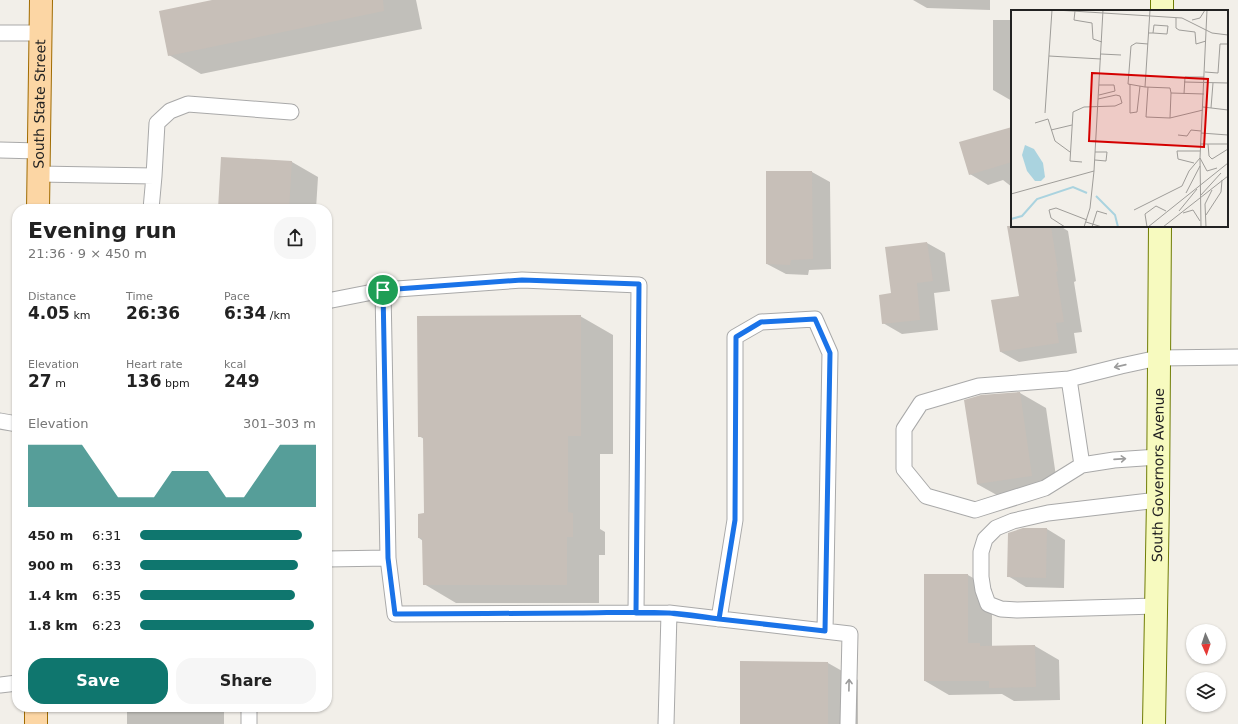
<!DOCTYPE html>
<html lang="en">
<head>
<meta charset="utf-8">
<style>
  :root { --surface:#fff; --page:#f6f6f6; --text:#222; --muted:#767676; --accent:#0f766e }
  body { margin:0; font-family:"DejaVu Sans",sans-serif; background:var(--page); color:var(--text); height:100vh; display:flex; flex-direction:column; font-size:15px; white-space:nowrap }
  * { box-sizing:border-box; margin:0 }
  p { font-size:13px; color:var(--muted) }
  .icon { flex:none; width:22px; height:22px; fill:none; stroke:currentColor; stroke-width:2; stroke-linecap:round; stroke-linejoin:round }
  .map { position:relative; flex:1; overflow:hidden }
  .sheet { position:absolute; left:12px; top:204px; width:320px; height:508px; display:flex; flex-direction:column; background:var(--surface); border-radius:16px; box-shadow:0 1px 3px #0004 }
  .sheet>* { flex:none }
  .needle { width:26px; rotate:177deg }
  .buttons { position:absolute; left:1186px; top:624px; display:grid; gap:8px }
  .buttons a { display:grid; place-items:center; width:40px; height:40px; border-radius:50%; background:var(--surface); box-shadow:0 1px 3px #0004; font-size:20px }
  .pin { position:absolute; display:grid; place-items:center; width:34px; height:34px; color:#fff; margin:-17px; border:2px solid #fff; border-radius:50%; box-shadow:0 1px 4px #0007 }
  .round { display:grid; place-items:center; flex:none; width:42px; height:42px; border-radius:16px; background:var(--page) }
  .headline { display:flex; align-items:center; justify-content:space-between; height:68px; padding:0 16px }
  h1 { font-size:22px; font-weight:700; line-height:30px }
  .figures { display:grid; grid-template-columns:repeat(3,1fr); gap:6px; height:68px; padding:4px 16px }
  .figures div { display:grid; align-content:center }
  .figures b { font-size:17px; font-weight:700 }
  .figures small { font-size:11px; font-weight:400 }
  .figures p { font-size:11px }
  .chart { height:112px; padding:8px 16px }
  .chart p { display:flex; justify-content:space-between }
  .chart svg { width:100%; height:72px; margin-top:4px; fill:var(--accent); opacity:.7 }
  .action { display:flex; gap:8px; margin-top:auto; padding:8px 16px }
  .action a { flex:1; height:46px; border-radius:16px; background:var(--accent); color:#fff; font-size:16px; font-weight:700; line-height:46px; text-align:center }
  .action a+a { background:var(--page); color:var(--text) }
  ul { padding:0 16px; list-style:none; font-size:13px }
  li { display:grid; grid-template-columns:64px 48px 1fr; align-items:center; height:30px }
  li i { height:10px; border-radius:5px; background:var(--accent) }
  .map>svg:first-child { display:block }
  .shadow { fill:#0003 }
  .building { fill:#c7bfb8 }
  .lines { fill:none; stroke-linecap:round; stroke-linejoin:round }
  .service-casing { stroke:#a9a9a9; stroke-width:17 }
  .secondary-casing { stroke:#707d05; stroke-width:24 }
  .primary-casing { stroke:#a06b00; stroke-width:24 }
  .service { stroke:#fff; stroke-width:15 }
  .secondary { stroke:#f7fabf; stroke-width:22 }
  .primary { stroke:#fcd6a4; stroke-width:22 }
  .oneway { stroke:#9c9c9c }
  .route-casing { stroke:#fff; stroke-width:8 }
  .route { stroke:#1a73e8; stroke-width:5 }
  .labels { text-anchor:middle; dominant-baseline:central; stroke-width:3.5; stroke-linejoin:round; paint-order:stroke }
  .street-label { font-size:14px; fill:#222; stroke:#fff }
  .inset-river { fill:none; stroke:#aad3df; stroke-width:2 }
  .inset-road { fill:none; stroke:#9f9d99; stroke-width:1 }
  .view { fill:#d40000; fill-opacity:0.15; stroke:#d40000; stroke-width:2 }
  .inset-edge { fill:none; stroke:#222; stroke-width:2 }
</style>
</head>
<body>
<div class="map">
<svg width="1238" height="724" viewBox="0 0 1238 724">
  <rect width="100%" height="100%" fill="#f2efe9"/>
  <path class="shadow" d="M 217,0 L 416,0 L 422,29 L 201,74 L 169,55 Z
    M 913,0 L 990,0 L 990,10 L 927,8 Z
    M 993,20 L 1012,20 L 1012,101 L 993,90 Z
    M 1012,128 L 1012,187 L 1003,180 L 988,185 L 970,174 Z
    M 222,158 L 292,162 L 318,177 L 316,209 L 219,209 Z
    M 767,172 L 812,172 L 830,182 L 831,269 L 809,270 L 808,275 L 786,274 L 767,264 Z
    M 1016,226 L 1060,226 L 1068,231 L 1076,281 L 1074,282 L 1082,332 L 1074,333 L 1077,353 L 1019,362 L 1001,352 L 1020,296 Z
    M 927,243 L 945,253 L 950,291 L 934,293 L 938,330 L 902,334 L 883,323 Z
    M 580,316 L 613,335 L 613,454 L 600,454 L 600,529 L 605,532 L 605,555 L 599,555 L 599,603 L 456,603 L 424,584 L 423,541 L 419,538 L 425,514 L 424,439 L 419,436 Z
    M 1020,393 L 1046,408 L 1058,490 L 1004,499 L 977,484 Z
    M 1047,529 L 1065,540 L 1064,588 L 1026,587 L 1008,576 Z
    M 968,575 L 992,589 L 992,646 L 1035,646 L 1059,660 L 1060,700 L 1014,701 L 1002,694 L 949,695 L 925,681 Z
    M 828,663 L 858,680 L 858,724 L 741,724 Z
    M 127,707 L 224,707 L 224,724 L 127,724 Z"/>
  <path class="building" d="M 212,0 L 383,0 L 384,11 L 168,56 L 159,11 Z
    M 1012,127 L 1012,162 L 969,175 L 959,142 Z
    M 221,157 L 292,161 L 289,209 L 218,209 Z
    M 766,171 L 812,171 L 813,259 L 791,260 L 790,265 L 766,264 Z
    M 1007,226 L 1051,226 L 1058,271 L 1056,272 L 1064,322 L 1056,323 L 1059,343 L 1000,352 L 991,300 L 1019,296 Z
    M 927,242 L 933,281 L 917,283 L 920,320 L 882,324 L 879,295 L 891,293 L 885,247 Z
    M 581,315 L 581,436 L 568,436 L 568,512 L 573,513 L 573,537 L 567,537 L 567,585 L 423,585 L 422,538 L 418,538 L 418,514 L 424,513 L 423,437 L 418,437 L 417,316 Z
    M 1020,392 L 1032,476 L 977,484 L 964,400 L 981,395 Z
    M 1023,528 L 1047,528 L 1046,578 L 1007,577 L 1008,533 Z
    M 924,574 L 968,574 L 968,643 L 980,643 L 980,646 L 1035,645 L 1036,687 L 989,688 L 989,681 L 924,681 Z
    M 740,661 L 828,662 L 828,724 L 740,724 Z"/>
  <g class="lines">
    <g class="service-casing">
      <path id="service" d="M 0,33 L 41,33
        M 0,150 L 39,151
        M 38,174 L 154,176 L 157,123 L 170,111 L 188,104 L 291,112
        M 151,209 L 154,176
        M 383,290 L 522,280 L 639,285 L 636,613
        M 327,301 L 383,290 L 388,558 L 327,559
        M 1069,379 L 1082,465
        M 0,421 L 17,424
        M 1158,457 L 1114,460 L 1082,465 L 1045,488 L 975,510 L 926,496 L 904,469 L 904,429 L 921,403 L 979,386 L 1069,379 L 1121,366 L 1158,358 L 1238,357
        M 388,558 L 395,614 L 669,613 L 666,724
        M 1156,606 L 1017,610 L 1001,609 L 988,604 L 983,590 L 981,577 L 981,552 L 985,539 L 996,528 L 1013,521 L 1048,513 L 1158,500
        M 669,613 L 850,634 L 848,724
        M 719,619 L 735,520 L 735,337 L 761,322 L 815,319 L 830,353 L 825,631
        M 0,685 L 17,683
        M 249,724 L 249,707"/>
    </g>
    <g class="secondary-casing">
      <g id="secondary">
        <path d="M 1162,11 L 1162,0"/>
        <path id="s1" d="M 1154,724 L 1158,500 L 1160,226"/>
      </g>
    </g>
    <g class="primary-casing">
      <g id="primary">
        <path id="s2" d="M 38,209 L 41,0"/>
        <path d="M 36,707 L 36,724"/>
      </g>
    </g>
    <use href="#service" class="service"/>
    <use href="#secondary" class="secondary"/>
    <use href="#primary" class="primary"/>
  </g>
  <defs><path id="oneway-shaft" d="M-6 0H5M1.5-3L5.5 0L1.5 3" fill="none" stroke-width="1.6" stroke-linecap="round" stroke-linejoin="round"/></defs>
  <g class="oneway">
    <use href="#oneway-shaft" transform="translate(1120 366) rotate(167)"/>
    <use href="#oneway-shaft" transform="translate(1120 459) rotate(-4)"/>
    <use href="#oneway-shaft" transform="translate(849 685) rotate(-89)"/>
  </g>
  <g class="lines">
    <g class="route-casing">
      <path id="route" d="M 383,290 L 388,558 L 395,614 C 456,614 516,613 577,613 C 607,613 638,611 668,613 C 685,613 702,617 719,619 C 755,623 790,627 825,631 L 830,353 L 815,319 L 761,322 L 736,337 L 735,520 L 719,619 L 669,613 L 636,613 L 639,284 L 522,280 L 383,290"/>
    </g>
    <use href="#route" class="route"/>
  </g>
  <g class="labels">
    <g class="street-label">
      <text stroke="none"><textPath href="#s2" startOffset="105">South State Street</textPath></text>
      <text stroke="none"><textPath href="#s1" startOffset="249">South Governors Avenue</textPath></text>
    </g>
  </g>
  <g transform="translate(1011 10)">
    <rect width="217" height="217" fill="#f2efe9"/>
    <path d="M 14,135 L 23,139 L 32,153 L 34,167 L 30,171 L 24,171 L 16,161 L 11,145 Z" fill="#aad3df"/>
    <path class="inset-river" d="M 85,186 L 104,205 L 107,217M 0,209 L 11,206 L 26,189 L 62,177 L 76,183"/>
    <path class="inset-road" d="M 45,0 L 171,8 L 201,23 L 217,25M 139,0 L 134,77 L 159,78 L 160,83M 64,1 L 63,10 L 81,13 L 82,29 L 91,32M 165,8 L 165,18 L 168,20 L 184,22 L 185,34 L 195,31M 181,10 L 189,8 L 194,0M 137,23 L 142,23 L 156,24 L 157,16 L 143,15 L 142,23M 90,44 L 110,45M 38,46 L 90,49M 194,62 L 207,63 L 209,34 L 217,34M 173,72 L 217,73M 119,74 L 119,103 L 126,102 L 129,76M 134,77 L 117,74 L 120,36 L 125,33 L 137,34M 137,77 L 135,107 L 159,108M 173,84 L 174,67 L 193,67M 88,85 L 104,81 L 103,75 L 88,75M 192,97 L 217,100M 200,98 L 202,73M 192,100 L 159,108 L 160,83 L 193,84M 34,103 L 41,0M 24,113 L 37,109 L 44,131 L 59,142M 40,120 L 61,115M 190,123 L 217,125M 167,125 L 176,126 L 180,120 L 190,121M 189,134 L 217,134M 197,134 L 198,146 L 201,149 L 217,139M 189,148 L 196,161 L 206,158M 84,150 L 95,151 L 96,142 L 84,142M 71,152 L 59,151 L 62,102 L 73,97 L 104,96 L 111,93 L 109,86 L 105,85 L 87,89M 183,153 L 167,149 L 166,141 L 189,141M 175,183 L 189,156M 0,184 L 83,161M 190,185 L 210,163M 123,200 L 171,176 L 178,161 L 189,148M 168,201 L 186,179M 172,203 L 182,200 L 189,211M 195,205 L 210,182 L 211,170M 75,212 L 91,217M 54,217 L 40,208 L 38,200 L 45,198 L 76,210M 73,217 L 79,198 L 83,161 L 92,0M 81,217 L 86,201 L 96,204M 136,217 L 134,204 L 145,196 L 155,201M 137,217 L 217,153M 152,217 L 217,166M 190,217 L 189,148 L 196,0M 195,217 L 194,194 L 201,180"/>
    <path class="view" d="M 81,63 L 197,69 L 193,137 L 78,131 Z"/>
    <rect width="217" height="217" class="inset-edge"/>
  </g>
</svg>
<div class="buttons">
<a><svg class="needle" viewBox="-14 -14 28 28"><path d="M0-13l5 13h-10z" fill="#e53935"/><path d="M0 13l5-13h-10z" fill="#767676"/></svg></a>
<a><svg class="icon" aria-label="layers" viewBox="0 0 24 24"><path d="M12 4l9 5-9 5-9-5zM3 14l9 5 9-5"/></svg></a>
</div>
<div class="pin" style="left:383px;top:290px;background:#1e9e55"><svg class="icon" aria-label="arrive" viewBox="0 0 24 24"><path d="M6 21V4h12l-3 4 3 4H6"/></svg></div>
<section class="sheet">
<div class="headline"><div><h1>Evening run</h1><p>21:36 · 9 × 450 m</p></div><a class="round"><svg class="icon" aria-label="share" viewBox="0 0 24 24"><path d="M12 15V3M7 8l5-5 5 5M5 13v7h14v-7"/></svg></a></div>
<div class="figures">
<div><p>Distance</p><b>4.05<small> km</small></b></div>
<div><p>Time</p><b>26:36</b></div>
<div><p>Pace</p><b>6:34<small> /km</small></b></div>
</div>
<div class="figures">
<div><p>Elevation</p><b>27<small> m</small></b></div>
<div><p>Heart rate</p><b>136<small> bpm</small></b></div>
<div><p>kcal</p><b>249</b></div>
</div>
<div class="chart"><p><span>Elevation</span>301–303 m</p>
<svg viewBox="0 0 160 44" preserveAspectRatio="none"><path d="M0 44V6L10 6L20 6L30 6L40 22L50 38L60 38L70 38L80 22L90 22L100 22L110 38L120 38L130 22L140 6L150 6L160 6V44z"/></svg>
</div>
<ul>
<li><b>450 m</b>6:31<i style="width:92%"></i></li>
<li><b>900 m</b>6:33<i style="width:90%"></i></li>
<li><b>1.4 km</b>6:35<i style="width:88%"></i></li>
<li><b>1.8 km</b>6:23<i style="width:99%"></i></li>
</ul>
<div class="action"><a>Save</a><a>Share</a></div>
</section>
</div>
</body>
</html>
